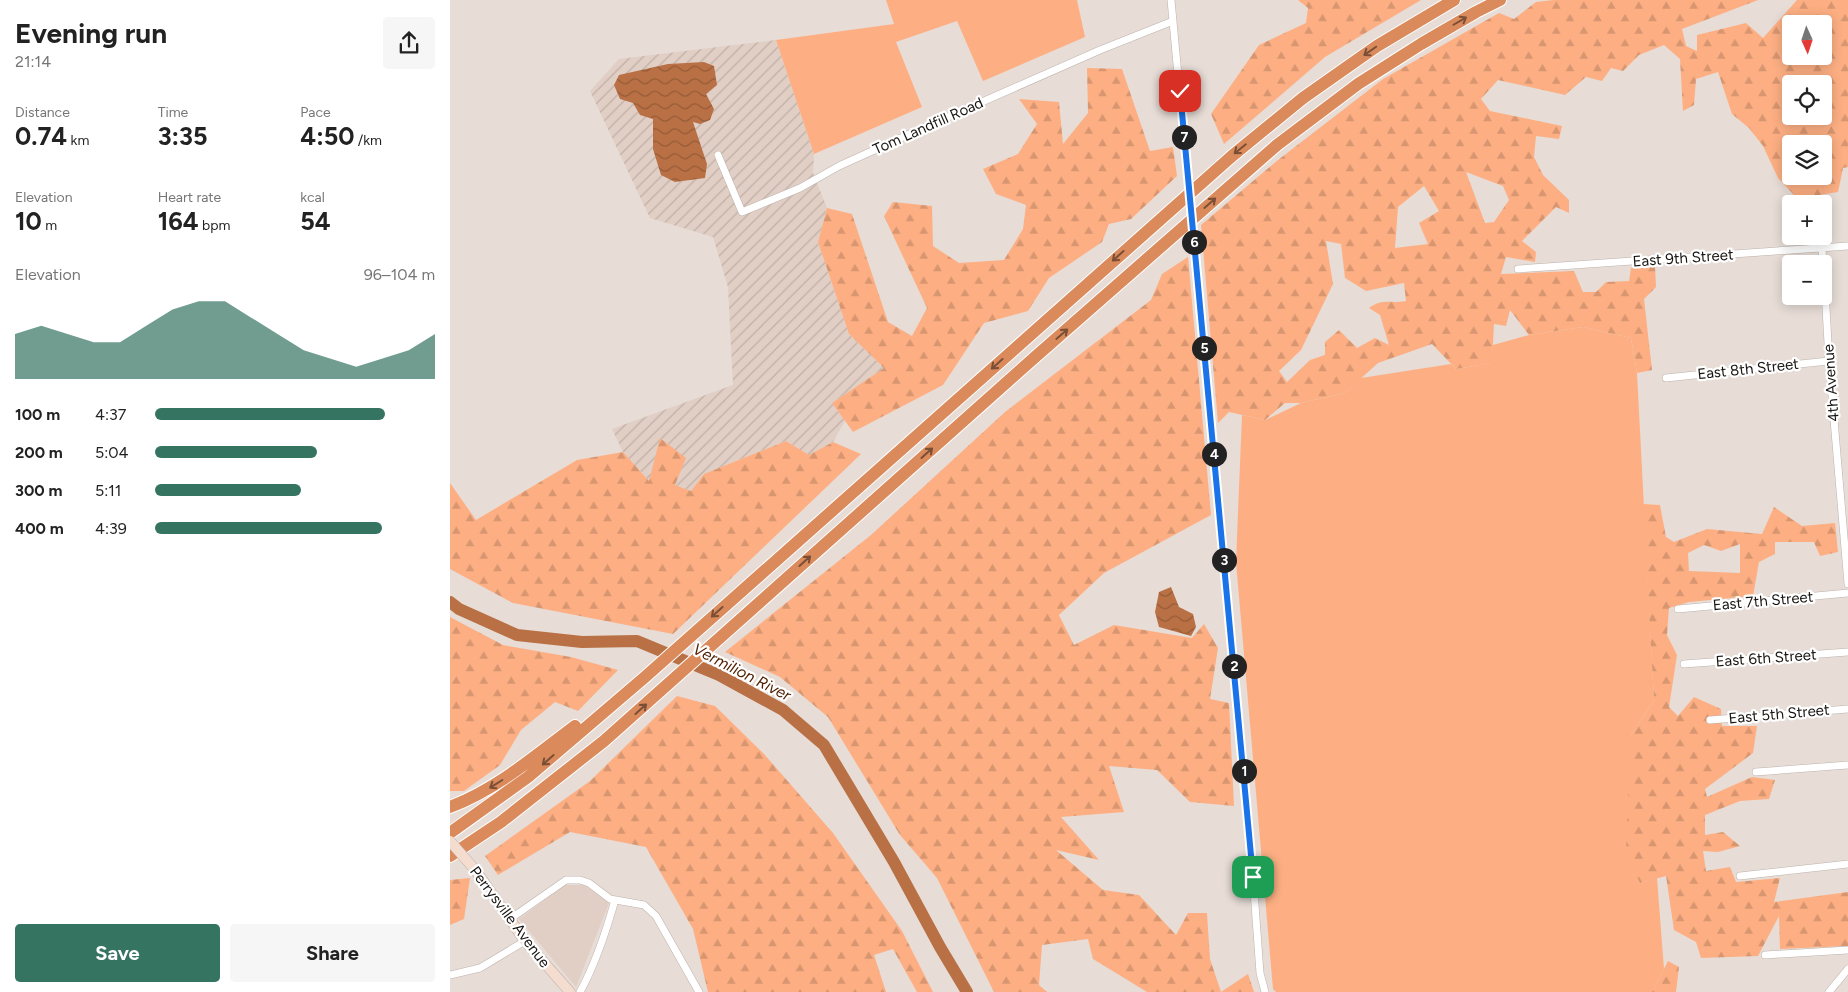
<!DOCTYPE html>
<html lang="en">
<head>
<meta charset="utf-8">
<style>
  :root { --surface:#fff; --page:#f6f6f6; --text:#222; --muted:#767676; --accent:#357461 }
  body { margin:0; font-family:Figtree,sans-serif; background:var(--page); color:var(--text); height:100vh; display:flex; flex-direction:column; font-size:19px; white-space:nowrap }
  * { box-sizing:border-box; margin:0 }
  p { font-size:16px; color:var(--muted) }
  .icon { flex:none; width:28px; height:28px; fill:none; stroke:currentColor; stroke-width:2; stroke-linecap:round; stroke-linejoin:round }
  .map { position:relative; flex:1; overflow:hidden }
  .sheet { display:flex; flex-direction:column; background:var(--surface); width:450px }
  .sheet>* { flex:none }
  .needle { width:32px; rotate:177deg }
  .fabs { position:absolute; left:1332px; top:15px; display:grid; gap:10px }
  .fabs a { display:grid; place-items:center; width:50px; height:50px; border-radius:5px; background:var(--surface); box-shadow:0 2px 12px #0003; font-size:25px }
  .pin { position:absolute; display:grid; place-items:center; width:42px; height:42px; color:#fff; margin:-21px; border-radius:10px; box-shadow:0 2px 8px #0006 }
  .km { position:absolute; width:25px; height:25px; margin:-12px; border-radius:50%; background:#222; color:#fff; font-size:14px; line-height:25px; text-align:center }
  .round { display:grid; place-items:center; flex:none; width:52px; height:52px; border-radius:5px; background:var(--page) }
  .summary { display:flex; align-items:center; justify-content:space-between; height:85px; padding:0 15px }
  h1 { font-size:28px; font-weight:700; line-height:38px }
  .figures { display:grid; grid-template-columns:repeat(3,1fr); gap:8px; height:85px; padding:5px 15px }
  .figures div { display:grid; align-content:center }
  .figures b { font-size:25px; font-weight:700 }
  .figures small { font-size:14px; font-weight:400 }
  .figures p { font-size:14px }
  .chart { height:140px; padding:10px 15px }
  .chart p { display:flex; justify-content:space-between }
  .chart svg { width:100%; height:90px; margin-top:5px; fill:var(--accent); opacity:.7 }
  .action { display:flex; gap:10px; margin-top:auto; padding:10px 15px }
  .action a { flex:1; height:58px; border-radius:5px; background:var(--accent); color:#fff; font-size:20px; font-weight:700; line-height:58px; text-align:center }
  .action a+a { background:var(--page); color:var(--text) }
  ul { padding:0 15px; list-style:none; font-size:16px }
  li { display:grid; grid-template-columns:80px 60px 1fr; align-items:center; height:38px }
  li i { height:12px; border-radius:6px; background:var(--accent) }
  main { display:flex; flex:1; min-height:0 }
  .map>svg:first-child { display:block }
  .built { fill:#e1cec4 }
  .industrial { fill:url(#industrial-furrows) }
  .grass { fill:#fdaf83 }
  .forest { fill:url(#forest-firs); fill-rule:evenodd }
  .water { fill:url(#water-waves) }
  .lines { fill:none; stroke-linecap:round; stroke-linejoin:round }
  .river { stroke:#b97044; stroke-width:12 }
  .street-casing { stroke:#bcb2ac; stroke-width:8 }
  .secondary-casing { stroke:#bcb2ac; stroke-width:11 }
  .highway-casing { stroke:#fff; stroke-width:14 }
  .street { stroke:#fff; stroke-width:7 }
  .secondary { stroke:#f4dcce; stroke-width:10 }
  .highway { stroke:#db8a5b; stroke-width:12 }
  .street-bridge-casing { stroke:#bcb2ac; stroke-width:8; stroke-linecap:butt }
  .secondary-bridge-casing { stroke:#bcb2ac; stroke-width:11; stroke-linecap:butt }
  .street-bridge { stroke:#fff; stroke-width:7 }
  .secondary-bridge { stroke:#f4dcce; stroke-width:10 }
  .oneway { stroke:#7a4f36 }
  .route-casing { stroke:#fff; stroke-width:10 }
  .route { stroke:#1a73e8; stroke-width:6 }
  .labels { text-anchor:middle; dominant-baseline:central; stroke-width:4.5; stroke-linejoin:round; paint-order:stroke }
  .street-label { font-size:15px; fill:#181412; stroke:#fff }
  .water-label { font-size:16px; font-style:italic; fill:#502000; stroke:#fff }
</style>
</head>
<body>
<main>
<section class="sheet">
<div class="summary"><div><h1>Evening run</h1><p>21:14</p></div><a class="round"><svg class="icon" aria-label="share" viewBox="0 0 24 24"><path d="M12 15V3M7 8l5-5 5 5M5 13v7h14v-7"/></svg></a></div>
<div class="figures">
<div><p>Distance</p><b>0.74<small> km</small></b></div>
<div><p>Time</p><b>3:35</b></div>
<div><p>Pace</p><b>4:50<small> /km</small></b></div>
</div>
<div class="figures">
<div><p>Elevation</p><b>10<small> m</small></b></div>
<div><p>Heart rate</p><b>164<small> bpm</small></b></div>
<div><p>kcal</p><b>54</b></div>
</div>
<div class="chart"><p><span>Elevation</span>96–104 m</p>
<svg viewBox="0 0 160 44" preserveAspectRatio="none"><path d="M0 44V22L10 18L20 22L30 26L40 26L50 18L60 10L70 6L80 6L90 14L100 22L110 30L120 34L130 38L140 34L150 30L160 22V44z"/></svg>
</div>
<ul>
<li><b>100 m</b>4:37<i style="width:82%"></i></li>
<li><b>200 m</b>5:04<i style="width:58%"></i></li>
<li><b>300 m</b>5:11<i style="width:52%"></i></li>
<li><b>400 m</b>4:39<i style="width:81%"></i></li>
</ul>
<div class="action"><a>Save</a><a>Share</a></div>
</section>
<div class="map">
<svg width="1398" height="992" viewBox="0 0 1398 992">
  <defs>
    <pattern id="industrial-furrows" width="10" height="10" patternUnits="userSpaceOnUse" patternTransform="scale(1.25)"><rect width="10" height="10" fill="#e1cec4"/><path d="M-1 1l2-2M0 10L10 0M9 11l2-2" fill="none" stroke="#c0b0a7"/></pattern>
    <pattern id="forest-firs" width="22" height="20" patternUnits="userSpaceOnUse" patternTransform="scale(1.25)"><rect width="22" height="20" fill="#fdaf83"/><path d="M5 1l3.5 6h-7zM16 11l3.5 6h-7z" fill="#d89670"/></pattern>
    <pattern id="water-waves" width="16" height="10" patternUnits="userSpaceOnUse" patternTransform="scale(1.25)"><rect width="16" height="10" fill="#b97044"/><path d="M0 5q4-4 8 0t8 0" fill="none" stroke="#955b37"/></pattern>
  </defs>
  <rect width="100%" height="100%" fill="#e7dcd6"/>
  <path class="built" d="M 115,885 L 134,885 L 159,903 L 126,987 L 69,919 Z"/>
  <path class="industrial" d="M 326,40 L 364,154 L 363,173 L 377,208 L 368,242 L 399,334 L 434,368 L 382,403 L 395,421 L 383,442 L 359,456 L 336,441 L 254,474 L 241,491 L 225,485 L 211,438 L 199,481 L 173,452 L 162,429 L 283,385 L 278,287 L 263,237 L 200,218 L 140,91 L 169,59 Z"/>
  <path class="grass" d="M 436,0 L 627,0 L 635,37 L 533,81 L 507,21 L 446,42 L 472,107 L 364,154 L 326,40 L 444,24 Z
    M 1133,327 L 1181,338 L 1187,373 L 1204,700 L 1180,737 L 1190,883 L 1207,878 L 1214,969 L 1202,992 L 826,992 L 823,989 L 786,562 L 792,415 L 815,420 L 851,403 L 895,393 L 911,378 L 1001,364 L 1006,369 L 1041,363 L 1043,345 L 1079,335 Z"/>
  <path class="forest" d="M 848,0 L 971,0 L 875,57 L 774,144 L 761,114 L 809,45 L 856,23 L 858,8 Z
    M 1103,0 L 1308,0 L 1232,29 L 1236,46 L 1247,51 L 1247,35 L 1296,23 L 1313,38 L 1347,0 L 1398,0 L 1398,167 L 1393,168 L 1388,192 L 1369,195 L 1372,204 L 1348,204 L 1343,194 L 1328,178 L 1313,146 L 1299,128 L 1282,114 L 1268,72 L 1246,79 L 1244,105 L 1233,111 L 1230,59 L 1214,45 L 1189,55 L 1173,71 L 1161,68 L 1152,81 L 1136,77 L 1115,95 L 1048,80 L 1031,99 L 1040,111 L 1112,126 L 1109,139 L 1086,136 L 1084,157 L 1093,175 L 1119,200 L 1119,213 L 1106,207 L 1072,241 L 1086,252 L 1085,262 L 1056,257 L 1051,274 L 1124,271 L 1133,292 L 1146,292 L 1156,282 L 1179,281 L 1181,268 L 1205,266 L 1206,287 L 1194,299 L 1202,370 L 1187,373 L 1181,338 L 1133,327 L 1079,335 L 1060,310 L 1056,326 L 1044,324 L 1042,363 L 1006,369 L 982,344 L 928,363 L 895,393 L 851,403 L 835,403 L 815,420 L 779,412 L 768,423 L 751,225 L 828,160 L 933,79 L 1049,13 L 1064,19 L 1086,2 ZM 1341,24 L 1374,24 L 1374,56 L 1341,56 ZM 1341,84 L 1374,84 L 1374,116 L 1341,116 ZM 1341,144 L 1374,144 L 1374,176 L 1341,176 ZM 1016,172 L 1053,186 L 1059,200 L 1044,222 L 1035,223 ZM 974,186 L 989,211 L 969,223 L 978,244 L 945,248 L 948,207 ZM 876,241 L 891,244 L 895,278 L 916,291 L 954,283 L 956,301 C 940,304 933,298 919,308 L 930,315 L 939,345 L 925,338 L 907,348 L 889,330 L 875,342 L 875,355 L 860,360 L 837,382 L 829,371 L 851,350 L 883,284 Z
    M 637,68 L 672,69 L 700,151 L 723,147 L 727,176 L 681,219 L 659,224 L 652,242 L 599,278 L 578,311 L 534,323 L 493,385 L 403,432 L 382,403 L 434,368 L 399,334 L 368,242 L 377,208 L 402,214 L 438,322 L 462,336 L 477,308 L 434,216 L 443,202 L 482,206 L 483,246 L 509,263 L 554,260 L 573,229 L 576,205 L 546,194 L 533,169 L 568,154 L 587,124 L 569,99 L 609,102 L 613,144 L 638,113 Z
    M 738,257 L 761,515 L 654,573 L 609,615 L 624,645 L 664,625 L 742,638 L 754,624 L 768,648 L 760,699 L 779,703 L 784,806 L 740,802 L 707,770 L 659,766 L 674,812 L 611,817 L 649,860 L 606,850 L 653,890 L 689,895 L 726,935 L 738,913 L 757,913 L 760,959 L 771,992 L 798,974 L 804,992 L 697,992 L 643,959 L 638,939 L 592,945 L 589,985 L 597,992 L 544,992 L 487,878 L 450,835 L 378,717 L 330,677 L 275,652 L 421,535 L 555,412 L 701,300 L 712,274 Z
    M 210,438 L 236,458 L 225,485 L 241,491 L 254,474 L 336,441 L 359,455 L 383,442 L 411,454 L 223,634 L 63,603 L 0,569 L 0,483 L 26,520 L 127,460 L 173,452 L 199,481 Z
    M 1193,504 L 1210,505 L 1216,537 L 1224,542 L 1257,529 L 1312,534 L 1324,507 L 1352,526 L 1385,523 L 1388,552 L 1370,556 L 1364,542 L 1325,542 L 1325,554 L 1309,562 L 1303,596 L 1239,602 L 1219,608 L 1217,635 L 1227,655 L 1219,707 L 1228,716 L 1244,697 L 1271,709 L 1272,726 L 1307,726 L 1303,753 L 1255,789 L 1257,797 L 1302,777 L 1325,780 L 1319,799 L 1290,801 L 1255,815 L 1255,835 L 1273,832 L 1290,846 L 1268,852 L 1253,851 L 1256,871 L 1280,867 L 1286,882 L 1330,878 L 1324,902 L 1398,892 L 1398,946 L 1330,949 L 1329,916 L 1308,956 L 1251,958 L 1246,942 L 1224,930 L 1216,876 L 1190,883 L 1176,853 L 1180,737 L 1204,700 ZM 1290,544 L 1290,573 L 1239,571 L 1238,553 L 1254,545 L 1271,551 Z
    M 0,617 L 53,645 L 121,657 L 168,670 L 128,711 L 105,702 L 71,730 L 50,765 L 14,791 L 0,791 Z
    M 227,696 L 265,706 L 314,754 L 383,833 L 452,931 L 483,992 L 467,992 L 443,949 L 424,955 L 436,992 L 258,992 L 243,929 L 196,847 L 120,832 L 48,875 L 35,856 L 140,781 Z
    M 20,878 L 14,919 L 0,925 L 0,880 Z
    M 1218,961 L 1229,967 L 1226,992 L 1202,992 Z"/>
  <path class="water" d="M 254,62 L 264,66 L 267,85 L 256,94 L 264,109 L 260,120 L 250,124 L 243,122 L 257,164 L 255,178 L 225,182 L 211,175 L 203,149 L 203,119 L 190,115 L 183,103 L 170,99 L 164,85 L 169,75 L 218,64 Z
    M 721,587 L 729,607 L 743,614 L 746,627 L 741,636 L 709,627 L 705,612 L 709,592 Z"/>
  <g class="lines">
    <path class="river" d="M 0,602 L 9,609 L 67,635 L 132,642 L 187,641 L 269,675 L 333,710 L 374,745 L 444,862 L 490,947 L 517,992"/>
    <g class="street-casing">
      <path id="street" d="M 721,0 L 736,161
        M 268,155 L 292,212 L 350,188 L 389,166 L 473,128 L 650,50 L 723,21
        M 744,245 L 803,877 L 810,973 L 815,992
        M 1372,248 L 1373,264
        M 1068,269 L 1398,246
        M 1374,272 L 1379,361 L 1398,584
        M 1216,378 L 1379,361
        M 1228,609 L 1398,593
        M 1234,664 L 1398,652
        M 1260,720 L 1398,709
        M 1306,772 L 1398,765
        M 1290,876 L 1398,864
        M 60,919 L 116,880 L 130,880 L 139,883 L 160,899 L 194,905 L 206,916 L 249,992
        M 1315,955 L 1398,950
        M 0,975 L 30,968 L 75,941
        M 130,992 C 146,963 156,932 165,900
        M 1379,992 L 1398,969"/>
    </g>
    <g class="secondary-casing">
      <path id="secondary" d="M 26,871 L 75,941 L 120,992"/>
    </g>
    <g class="highway-casing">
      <path id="highway" d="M 0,807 C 47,789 85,756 125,726
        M 0,833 L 78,777 L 195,677 L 782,156 L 853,98 L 927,46 L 1004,0
        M 0,856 L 51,822 L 154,741 L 584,358 L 827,145 L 908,84 L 971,44 L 1026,12 L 1050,0"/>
    </g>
    <use href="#street" class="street"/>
    <use href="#secondary" class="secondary"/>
    <use href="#highway" class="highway"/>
    <g class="street-bridge-casing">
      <path id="street-bridge" d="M 736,161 L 744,245"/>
    </g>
    <g class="secondary-bridge-casing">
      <path id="secondary-bridge" d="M 0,841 L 26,871"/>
    </g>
    <use href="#street-bridge" class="street-bridge"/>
    <use href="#secondary-bridge" class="secondary-bridge"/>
  </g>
  <defs><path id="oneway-shaft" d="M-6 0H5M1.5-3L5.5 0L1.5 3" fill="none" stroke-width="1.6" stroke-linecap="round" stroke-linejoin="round" transform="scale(1.25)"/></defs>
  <g class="oneway">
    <use href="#oneway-shaft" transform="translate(1010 21) rotate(-30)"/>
    <use href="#oneway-shaft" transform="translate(920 51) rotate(145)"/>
    <use href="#oneway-shaft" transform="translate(790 149) rotate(141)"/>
    <use href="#oneway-shaft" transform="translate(760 203) rotate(-41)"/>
    <use href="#oneway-shaft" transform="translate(668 256) rotate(138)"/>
    <use href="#oneway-shaft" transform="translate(612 334) rotate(-41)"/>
    <use href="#oneway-shaft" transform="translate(547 364) rotate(138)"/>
    <use href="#oneway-shaft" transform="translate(477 453) rotate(-42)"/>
    <use href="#oneway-shaft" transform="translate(355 561) rotate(-42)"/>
    <use href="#oneway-shaft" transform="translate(267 612) rotate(138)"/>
    <use href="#oneway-shaft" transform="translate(191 709) rotate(-42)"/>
    <use href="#oneway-shaft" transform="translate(98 760) rotate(139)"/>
    <use href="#oneway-shaft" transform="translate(46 784) rotate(148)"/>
  </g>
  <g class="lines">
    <g class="route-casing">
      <path id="route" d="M 730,91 L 803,877"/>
    </g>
    <use href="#route" class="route"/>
  </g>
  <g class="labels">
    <g class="street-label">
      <text transform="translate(478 126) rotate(-24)">Tom Landfill Road</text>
      <text transform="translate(1233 258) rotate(-4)">East 9th Street</text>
      <text transform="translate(1298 369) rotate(-6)">East 8th Street</text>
      <text transform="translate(1381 383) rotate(-94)">4th Avenue</text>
      <text transform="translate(1313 601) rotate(-5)">East 7th Street</text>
      <text transform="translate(1316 658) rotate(-4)">East 6th Street</text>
      <text transform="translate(1329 714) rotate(-5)">East 5th Street</text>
      <text transform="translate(60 917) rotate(53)">Perrysville Avenue</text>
    </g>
    <g class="water-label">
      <text transform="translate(292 672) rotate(27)">Vermilion River</text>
    </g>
  </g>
</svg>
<div class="fabs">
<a><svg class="needle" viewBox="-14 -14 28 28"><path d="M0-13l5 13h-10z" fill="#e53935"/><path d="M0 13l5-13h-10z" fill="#767676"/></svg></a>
<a><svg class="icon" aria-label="locate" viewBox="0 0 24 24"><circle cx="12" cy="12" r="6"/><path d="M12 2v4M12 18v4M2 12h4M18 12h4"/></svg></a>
<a><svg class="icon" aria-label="layers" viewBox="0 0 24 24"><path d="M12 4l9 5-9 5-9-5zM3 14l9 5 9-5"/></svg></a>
<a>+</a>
<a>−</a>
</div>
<div class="pin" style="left:803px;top:877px;background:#1e9e55"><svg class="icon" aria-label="arrive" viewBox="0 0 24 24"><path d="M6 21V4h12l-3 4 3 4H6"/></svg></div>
<div class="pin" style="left:730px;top:91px;background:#d93025"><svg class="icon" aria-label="check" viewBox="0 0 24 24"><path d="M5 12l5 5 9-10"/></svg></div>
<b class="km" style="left:794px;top:771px">1</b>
<b class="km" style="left:784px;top:666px">2</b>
<b class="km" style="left:774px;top:560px">3</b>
<b class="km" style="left:764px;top:454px">4</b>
<b class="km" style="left:754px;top:348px">5</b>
<b class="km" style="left:744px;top:242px">6</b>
<b class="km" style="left:734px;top:137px">7</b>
</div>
</main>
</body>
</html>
